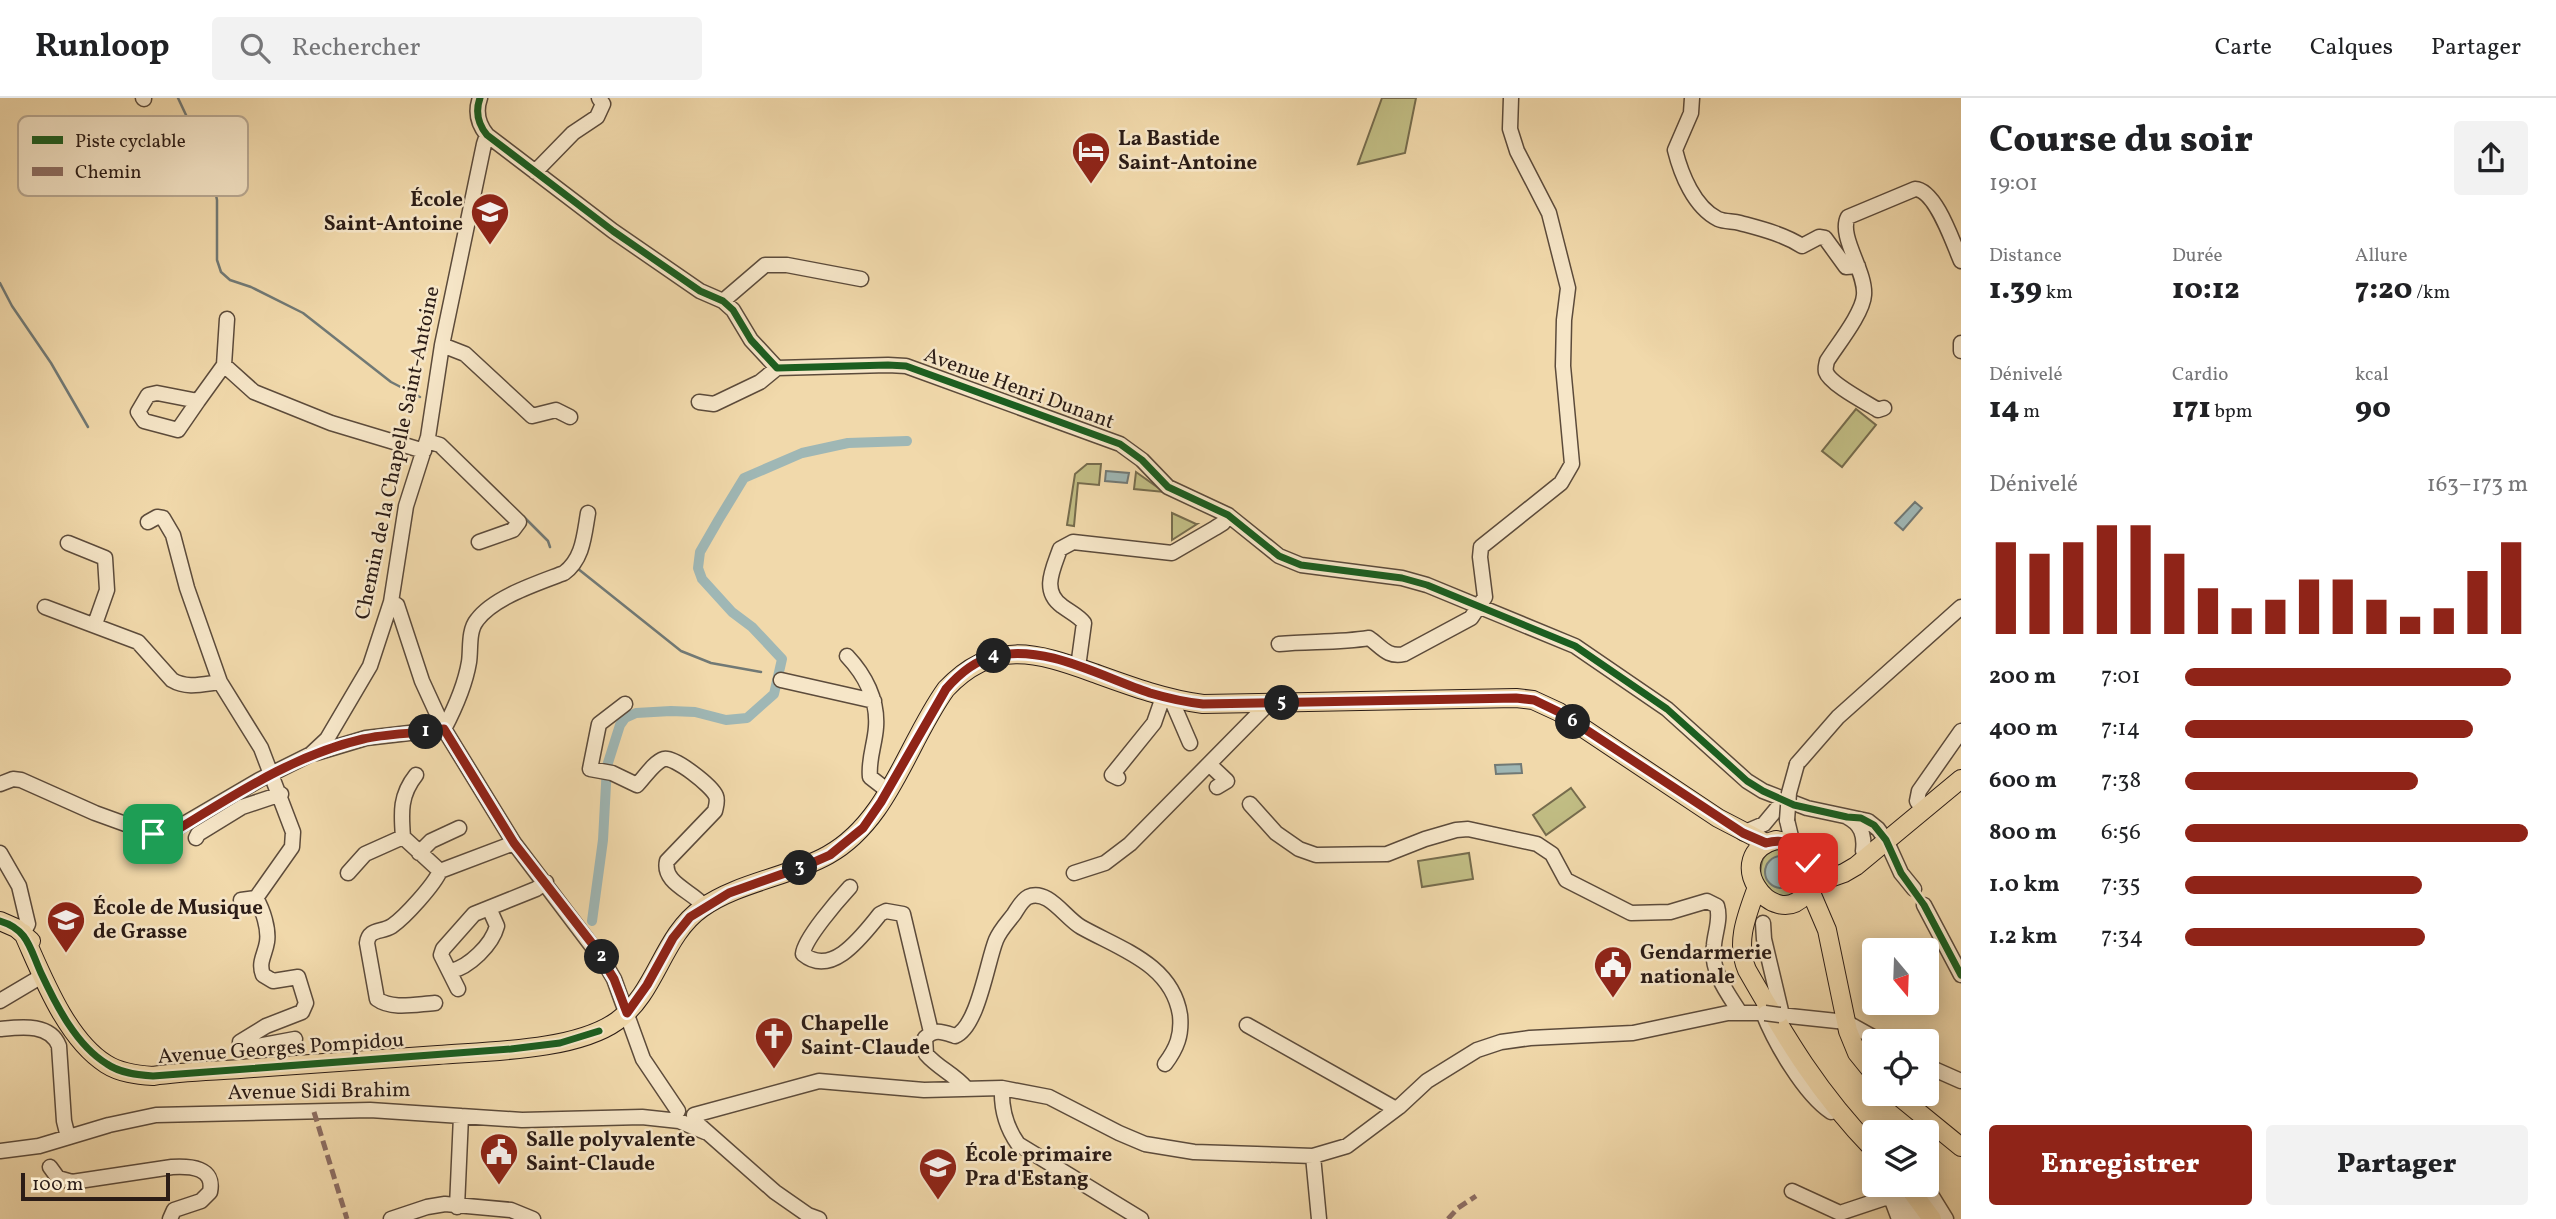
<!DOCTYPE html>
<html lang="fr">
<head>
<meta charset="utf-8">
<style>
  :root { --surface:#fff; --page:#f2f2f2; --text:#202124; --muted:#757577; --line:#e0e0e0; --accent:#8f2418 }
  body { margin:0; font-family:Vollkorn,serif; background:var(--page); color:var(--text); height:100vh; display:flex; flex-direction:column; font-size:26px; white-space:nowrap }
  * { box-sizing:border-box; margin:0 }
  p { font-size:23px; color:var(--muted) }
  .icon { flex:none; width:38px; height:38px; fill:none; stroke:currentColor; stroke-width:2; stroke-linecap:round; stroke-linejoin:round }
  .map { position:relative; flex:1; overflow:hidden }
  .panel { display:flex; flex-direction:column; background:var(--surface); width:595px }
  .panel>* { flex:none }
  .needle { width:46px; rotate:161deg }
  .buttons { position:absolute; left:1862px; top:840px; display:grid; gap:14px }
  .buttons a { display:grid; place-items:center; width:77px; height:77px; border-radius:7px; background:var(--surface); box-shadow:0 4px 18px #0003; font-size:35px }
  .scale { position:absolute; left:21px; bottom:18px; width:149px; box-sizing:border-box; padding-left:7px; border:4px solid #2b1c16; border-top:0; font-size:19px; line-height:24px; white-space:nowrap; color:#2b1c16; -webkit-text-stroke:5px #f6e6c8; paint-order:stroke }
  .pin { position:absolute; display:grid; place-items:center; width:60px; height:60px; color:#fff; margin:-30px; border-radius:14px; box-shadow:0 4px 10px #0006 }
  .km { position:absolute; width:35px; height:35px; margin:-18px; border-radius:50%; background:#222; color:#fff; font-size:19px; line-height:35px; text-align:center }
  .round { display:grid; place-items:center; flex:none; width:74px; height:74px; border-radius:7px; background:var(--page) }
  .summary { display:flex; align-items:center; justify-content:space-between; height:119px; padding:0 28px }
  h1 { font-size:38px; font-weight:800; line-height:52px }
  .stats { display:grid; grid-template-columns:repeat(3,1fr); gap:10px; height:119px; padding:7px 28px }
  .stats div { display:grid; align-content:center }
  .stats b { font-size:30px; font-weight:800 }
  .stats small { font-size:19px; font-weight:400 }
  .stats p { font-size:19px }
  .chart { height:196px; padding:14px 28px }
  .chart p { display:flex; justify-content:space-between }
  .chart svg { width:100%; height:126px; margin-top:7px; stroke:var(--accent); stroke-width:6 }
  .action { display:flex; gap:14px; margin-top:auto; padding:14px 28px }
  .action a { flex:1; height:80px; border-radius:7px; background:var(--accent); color:#fff; font-size:28px; font-weight:800; line-height:80px; text-align:center }
  .action a+a { background:var(--page); color:var(--text) }
  ul { padding:0 28px; list-style:none; font-size:23px }
  li { display:grid; grid-template-columns:112px 84px 1fr; align-items:center; height:52px }
  li i { height:18px; border-radius:9px; background:var(--accent) }
  header { display:flex; align-items:center; gap:42px; box-sizing:border-box; height:98px; padding:0 35px; background:var(--surface); border-bottom:2px solid var(--line) }
  header strong { font-size:33px }
  nav { display:flex; gap:38px; margin-inline-start:auto; font-size:24px }
  .search { width:490px; height:63px; background:var(--page); display:flex; align-items:center; gap:18px; box-sizing:border-box; padding:0 24px; border-radius:7px; color:var(--muted); font-size:26px }
  main { display:flex; flex:1; min-height:0 }
  .map>svg:first-child { display:block }
  .green { fill:#c1bd84; stroke:#766c4d; stroke-width:2 }
  .water { fill:#9fb7b5; stroke:#717975; stroke-width:2 }
  .lines { fill:none; stroke-linecap:round; stroke-linejoin:round }
  .stream { stroke:#717975; stroke-width:2.5 }
  .canal { stroke:#9fb7b5; stroke-width:10 }
  .minor-casing { stroke:#5c4b3b; stroke-width:17 }
  .major-casing { stroke:#2b1c16; stroke-width:20 }
  .minor { stroke:#f6e6c8; stroke-width:14 }
  .major { stroke:#f1d9ab; stroke-width:18 }
  .minor-bridge-casing { stroke:#5c4b3b; stroke-width:17; stroke-linecap:butt }
  .minor-bridge { stroke:#f6e6c8; stroke-width:14 }
  .quiet { stroke:#8d6e63; stroke-width:5; stroke-dasharray:10 5; stroke-linecap:butt }
  .cycleway-casing { stroke:#f6e6c8; stroke-width:11 }
  .cycleway { stroke:#1b5e20; stroke-width:7 }
  .route-casing { stroke:#fff; stroke-width:14 }
  .route { stroke:#8f2418; stroke-width:9 }
  .labels { text-anchor:middle; dominant-baseline:central; stroke-width:5; stroke-linejoin:round; paint-order:stroke }
  .poi-label { font-size:21px; font-weight:bold; fill:#2b1c16; stroke:#f6e6c8; text-anchor:start }
  .street-label { font-size:21px; fill:#2b1c16; stroke:#f6e6c8 }
  .key { fill:#f6e6c8; stroke:#b9a993; stroke-width:2 }
  .key-label { font-size:19px; fill:#2b1c16 }
</style>
</head>
<body>
<header>
<strong>Runloop</strong>
<div class="search"><svg class="icon" aria-label="search" viewBox="0 0 24 24"><circle cx="10" cy="10" r="6"/><path d="M15 15l6 6"/></svg>Rechercher</div>
<nav><a>Carte</a><a>Calques</a><a>Partager</a></nav>
</header>
<main>
<div class="map">
<svg width="1961" height="1121" viewBox="0 0 1961 1121">
  <rect width="100%" height="100%" fill="#f1d9ab"/>
  <filter id="stains"><feTurbulence type="fractalNoise" baseFrequency=".00286" numOctaves="4"/><feColorMatrix values="0 0 0 0 .2 0 0 0 0 .09 0 0 0 0 .02 0 0 0 .5 -.17"/></filter>
  <radialGradient id="worn" r=".72"><stop offset=".6" stop-color="#630" stop-opacity="0"/><stop offset="1" stop-color="#630" stop-opacity=".3"/></radialGradient>
  <path class="green" d="M 1382,0 L 1416,0 L 1405,55 L 1358,66 Z
    M 1856,311 L 1876,327 L 1842,369 L 1822,353 Z
    M 1087,366 L 1101,366 L 1099,387 L 1078,385 L 1074,428 L 1067,427 L 1075,376 Z
    M 1136,374 L 1164,394 L 1134,391 Z
    M 1172,415 L 1196,426 L 1197,426 L 1172,442 Z
    M 1571,690 L 1585,709 L 1546,737 L 1533,717 Z
    M 1776,751 C 1789,751 1805,766 1805,780 C 1804,784 1802,788 1801,792 L 1788,799 L 1773,796 L 1760,779 C 1761,763 1761,757 1776,751 Z
    M 1469,755 L 1473,781 L 1422,789 L 1418,763 Z"/>
  <path class="water" d="M 1106,373 L 1129,375 L 1127,385 L 1105,383 Z
    M 1915,404 L 1922,410 L 1903,432 L 1895,425 Z
    M 1521,666 L 1522,675 L 1496,676 L 1495,667 Z
    M1765 774a16 16 0 1 1 32 0a16 16 0 1 1-32 0Z"/>
  <g class="lines">
    <path class="stream" d="M 178,0 L 210,68 L 217,102 L 217,162 L 221,174 L 230,182 L 251,189 L 303,215 L 391,284 L 420,299
      M 0,185 L 12,208 L 51,265 L 88,329
      M 523,418 L 548,443 L 550,449
      M 577,470 L 681,553 L 711,565 L 761,574"/>
    <path class="canal" d="M 592,823 L 603,742 L 607,668 L 620,627 L 625,620 L 636,615 L 671,613 L 695,614 L 726,622 L 747,620 L 774,596 L 782,561 L 752,529 L 732,514 L 702,481 L 698,470 L 700,454 L 719,421 L 744,380 L 802,355 L 848,345 L 907,343"/>
    <g class="minor-casing">
      <path id="minor" d="M 143,0 L 144,1
        M 480,0 C 475,14 478,26 487,37 L 613,133 L 700,193 L 723,203 L 733,212 L 751,242 L 777,270 L 888,267 L 906,268 L 1120,346 L 1142,362 L 1168,389 L 1228,417 L 1279,458 L 1301,467 L 1402,480 L 1427,487 L 1575,548 L 1667,611 L 1747,683 L 1763,693 L 1807,710 L 1868,723 L 1878,731 L 1886,742 L 1901,775 L 1914,791
        M 1692,0 L 1691,15 L 1675,52 C 1681,76 1694,109 1718,121 C 1725,124 1733,123 1740,125 C 1762,131 1783,136 1802,148 L 1819,139 L 1825,140 L 1846,169 L 1858,168
        M 535,74 L 573,35 L 597,19 L 603,6 L 599,0
        M 723,203 L 765,167 L 787,167 L 861,181
        M 227,221 L 224,267 L 254,294 L 331,325 L 424,353
        M 1961,245 L 1961,253
        M 442,247 L 465,256 L 532,318 L 556,312 L 570,319
        M 198,303 L 178,332 L 144,323 L 138,314 L 148,297 L 157,295 L 198,303 L 224,267
        M 699,304 L 714,306 L 760,284 L 777,270
        M 1884,310 L 1878,312 C 1867,305 1830,286 1826,274 C 1825,270 1826,268 1827,263 C 1837,247 1863,215 1864,197 C 1866,173 1838,138 1848,119 L 1915,91 C 1936,92 1953,145 1961,163
        M 427,343 L 440,347 L 519,424 L 513,432 L 479,444
        M 148,424 L 157,419 L 163,420 L 173,437 L 187,490 L 220,584
        M 68,445 L 105,460 L 107,492 L 95,526
        M 391,504 L 397,507 L 422,583 L 444,631 L 514,745 L 604,864 L 614,881 L 643,961 L 678,1013
        M 45,509 L 138,544 L 172,582 C 187,591 203,586 220,584 L 261,650 L 293,734 L 292,749 L 256,800
        M 1279,546 C 1309,543 1338,545 1369,540 C 1381,548 1387,560 1404,556 L 1471,520 L 1485,499 L 1480,459 L 1481,449 L 1561,385 L 1572,366 L 1563,268 L 1564,222 L 1568,190 L 1549,115 L 1517,53 L 1510,31 L 1511,0
        M 847,558 C 865,577 878,602 876,629 C 875,646 868,662 870,679 L 888,693
        M 1078,569 L 1084,525 C 1079,518 1070,514 1062,508 C 1041,493 1053,471 1060,451 L 1073,444 L 1172,455 L 1215,430 L 1223,425 L 1228,417
        M 781,582 L 874,603
        M 1171,601 L 1190,645
        M 625,606 L 599,626 L 590,671 L 612,675 L 637,687 C 644,680 654,664 664,661 C 674,658 712,688 716,698 C 718,703 716,708 715,713 L 667,763 C 662,785 692,793 704,808
        M 316,655 L 366,640 L 444,631 C 455,610 465,588 469,564 C 471,551 468,533 477,522 C 494,499 538,485 564,475 C 583,461 584,438 588,415
        M 1209,666 L 1227,683 L 1217,689
        M 1797,666 L 1838,619 L 1961,509
        M 416,677 C 400,697 401,714 403,739 L 440,773
        M 1118,680 L 1112,677 L 1154,625 L 1163,599
        M 0,686 L 13,681 L 21,682 L 95,715 L 153,736 L 165,737 L 259,682 L 311,656 L 327,641 L 370,568 L 391,504 L 406,408 L 428,339 L 442,247 L 484,46 L 487,37
        M 1250,706 L 1276,735 L 1299,751 L 1316,757 L 1387,756 L 1425,741 L 1456,732 L 1468,731 L 1537,746 L 1552,756 L 1566,782 L 1631,815 L 1670,814 L 1707,803 L 1717,808 C 1721,821 1715,834 1714,847 C 1710,872 1726,893 1739,913
        M 1923,712 L 1917,703 L 1919,693 L 1961,633
        M 1847,719 C 1861,726 1865,737 1863,753
        M 1787,722 L 1793,747
        M 1743,735 L 1764,726 L 1779,708
        M 196,740 L 198,736 L 242,709 L 281,696
        M 0,755 L 19,788 L 28,826 L 23,835
        M 419,755 L 431,743 L 459,730
        M 348,775 L 365,756 L 403,739
        M 1074,775 L 1105,765 L 1130,746 L 1268,606
        M 850,789 C 839,801 804,841 803,856 C 832,880 862,838 880,816 L 886,813 L 903,816 L 931,934
        M 241,802 L 256,800 C 263,812 269,831 267,844 C 265,857 258,864 263,877 L 273,883 L 298,879 L 306,905 L 302,914 L 266,928 L 240,944 L 240,948 L 242,951 L 295,941
        M 1924,807 L 1961,877
        M 1763,825 L 1764,841 L 1782,917
        M 451,873 C 469,869 492,847 497,828 L 489,810
        M 458,891 L 441,857 L 443,851 L 474,816 L 536,791 L 546,784
        M 0,903 L 42,878
        M 435,905 C 417,906 392,912 377,901 L 367,845 C 369,830 381,835 392,828 C 405,819 434,787 440,773 L 514,745
        M 1763,915 C 1775,945 1804,996 1831,1014 L 1837,1012
        M 1780,917 L 1846,924 L 1880,943
        M 1247,927 L 1396,1011
        M 0,931 C 21,929 50,925 59,948 L 64,1023 L 68,1039
        M 1927,968 L 1961,983
        M 966,990 C 954,976 938,970 926,956 L 925,940 C 935,930 943,934 955,938 C 978,929 987,864 996,842 C 1000,832 1008,824 1014,816 C 1018,810 1022,802 1028,799 C 1048,790 1065,820 1081,829 C 1120,851 1172,866 1180,917 C 1182,937 1177,950 1165,966
        M 1002,990 C 1001,1012 1006,1029 1018,1046 L 1141,1121
        M 694,1017 L 819,983 L 924,992 L 1002,990 L 1049,999 L 1119,1035 L 1145,1046 L 1194,1054 L 1313,1058 L 1347,1048 L 1399,1009 L 1427,983 L 1477,952 L 1501,944 L 1530,940 L 1633,935 L 1728,915 L 1765,915
        M 699,1027 L 775,1094 L 808,1117 L 819,1121
        M 0,1053 L 39,1048 L 109,1027 L 156,1017 L 370,1012 L 522,1022 L 642,1019 L 679,1023 L 705,1034
        M 1313,1058 L 1319,1121
        M 50,1069 L 58,1080 L 72,1084 L 172,1069 C 190,1068 215,1069 210,1094 L 201,1103 L 174,1112 L 170,1121
        M 1897,1087 L 1893,1105 L 1899,1121
        M 1925,1087 L 1946,1121
        M 1792,1093 L 1840,1115 L 1894,1097
        M 1894,1097 L 1916,1121
        M 457,1109 L 461,1018
        M 391,1121 L 427,1109 L 445,1106 L 511,1112 L 533,1121"/>
    </g>
    <g class="major-casing">
      <path id="major" d="M 1776,742 C 1800,744 1824,775 1805,797 C 1772,834 1719,757 1776,742 Z
        M 1810,787 L 1844,775 L 1856,768 L 1961,681
        M 1757,789 C 1747,817 1735,844 1747,872 C 1786,940 1819,996 1874,1052
        M 1809,790 L 1827,832 L 1848,933 L 1857,955 L 1874,976
        M 0,823 L 16,830 L 31,843
        M 23,835 C 42,877 66,941 106,966 C 120,975 137,977 153,978 C 186,973 220,973 253,970 C 315,966 376,961 438,957 C 489,953 575,953 617,923 C 657,894 662,838 702,810 C 739,784 789,779 828,757 C 889,723 907,645 946,591 C 993,541 1036,554 1094,575 C 1130,588 1165,601 1203,606 L 1516,600 L 1533,602 L 1559,614 L 1718,720 L 1766,745
        M 1896,996 L 1961,1049
        M 1907,1087 L 1932,1121"/>
    </g>
    <use href="#minor" class="minor"/>
    <use href="#major" class="major"/>
    <g class="minor-bridge-casing">
      <path id="minor-bridge" d="M 1787,722 L 1789,695 L 1797,666
        M 1765,915 L 1780,917"/>
    </g>
    <use href="#minor-bridge" class="minor-bridge"/>
    <path class="quiet" d="M 314,1014 L 347,1121
      M 1448,1121 L 1458,1110 L 1476,1098"/>
    <g class="cycleway-casing">
      <path id="cycleway" d="M 480,0 C 475,14 478,26 487,37 L 613,133 L 700,193 L 723,203 L 733,212 L 751,242 L 777,270 L 888,267 L 906,268 L 1120,346 L 1142,362 L 1168,389 L 1228,417 L 1279,458 L 1301,467 L 1402,480 L 1427,487 L 1575,548 L 1667,611 L 1747,683 L 1763,693 L 1794,707 L 1847,719 L 1861,720 L 1874,727 L 1886,742 L 1901,775 L 1924,807 L 1961,877
        M 0,823 C 28,831 30,851 41,875 C 56,907 76,947 107,966 C 120,975 137,977 153,978 L 511,951 L 560,945 L 599,933
        M 627,915 C 635,905 643,895 649,884 C 662,862 671,835 692,818 C 738,780 805,781 850,742 C 901,697 916,603 971,569 C 1030,531 1109,587 1169,600 C 1216,611 1265,606 1313,605 C 1380,603 1448,602 1516,600 L 1533,602 L 1559,614 L 1718,720"/>
    </g>
    <use href="#cycleway" class="cycleway"/>
  </g>
  <g class="lines">
    <g class="route-casing">
      <path id="route" d="M 153,736 L 165,737 L 175,733 C 236,696 294,657 363,641 C 389,635 418,636 444,631 L 514,745 L 594,848 L 614,881 L 627,915 L 647,887 L 673,840 L 690,819 L 729,795 L 805,768 L 830,757 L 863,730 L 881,704 L 946,591 C 959,576 974,563 994,558 C 1047,546 1101,579 1150,595 C 1167,600 1185,604 1203,606 L 1516,600 L 1534,602 L 1559,614 L 1743,735 L 1766,745 C 1786,739 1797,748 1808,765"/>
    </g>
    <use href="#route" class="route"/>
  </g>
  <defs>
    <g id="hotel-pin" transform="scale(2.0125)"><path d="M0 17L-7.5 6A9.5 9.5 0 1 1 7.5 6Z" fill="#8f2418" stroke="#f6e6c8"/><path d="M-6-4.5h1.5V1H6V5H4.5V3h-9V5H-6ZM-4 0a1.8 1.8 0 1 1 3.6 0ZM.5 0V-2.5h3Q6-2.5 6 0Z" fill="#fff"/></g>
    <g id="school-pin" transform="scale(2.0125)"><path d="M0 17L-7.5 6A9.5 9.5 0 1 1 7.5 6Z" fill="#8f2418" stroke="#f6e6c8"/><path d="M0-5L7-2L0 1L-7-2ZM-4 1L0 2.5L4 1V4Q0 6-4 4Z" fill="#fff"/></g>
    <g id="civic-pin" transform="scale(2.0125)"><path d="M0 17L-7.5 6A9.5 9.5 0 1 1 7.5 6Z" fill="#8f2418" stroke="#f6e6c8"/><path d="M-.6-6.5H3V-4.5H.6V-3L4-1V1h2V6H-6V1h2V-1L-.6-3ZM-1.2 2.5V6h2.4V2.5Z" fill="#fff"/></g>
    <g id="church-pin" transform="scale(2.0125)"><path d="M0 17L-7.5 6A9.5 9.5 0 1 1 7.5 6Z" fill="#8f2418" stroke="#f6e6c8"/><path d="M-1.2-6h2.4v3.5h3.3v2.4h-3.3V6h-2.4V-.1h-3.3v-2.4h3.3Z" fill="#fff"/></g>
  </defs>
  <g fill-rule="evenodd">
    <use href="#hotel-pin" x="1091" y="53"/>
    <use href="#school-pin" x="490" y="114"/>
    <use href="#school-pin" x="66" y="822"/>
    <use href="#civic-pin" x="1613" y="867"/>
    <use href="#church-pin" x="774" y="938"/>
    <use href="#civic-pin" x="499" y="1054"/>
    <use href="#school-pin" x="938" y="1069"/>
  </g>
  <g class="labels">
    <g class="poi-label">
      <text x="1118" y="41">La Bastide<tspan x="1118" dy="24">Saint-Antoine</tspan></text>
      <text x="463" y="102" text-anchor="end">École<tspan x="463" dy="24">Saint-Antoine</tspan></text>
      <text x="93" y="810">École de Musique<tspan x="93" dy="24">de Grasse</tspan></text>
      <text x="1640" y="855">Gendarmerie<tspan x="1640" dy="24">nationale</tspan></text>
      <text x="801" y="926">Chapelle<tspan x="801" dy="24">Saint-Claude</tspan></text>
      <text x="526" y="1042">Salle polyvalente<tspan x="526" dy="24">Saint-Claude</tspan></text>
      <text x="965" y="1057">École primaire<tspan x="965" dy="24">Pra d'Estang</tspan></text>
    </g>
    <g class="street-label">
      <text transform="translate(1019 291) rotate(20)">Avenue Henri Dunant</text>
      <text transform="translate(398 355) rotate(-78)">Chemin de la Chapelle Saint-Antoine</text>
      <text transform="translate(281 951) rotate(-4)">Avenue Georges Pompidou</text>
      <text transform="translate(319 994) rotate(-1)">Avenue Sidi Brahim</text>
    </g>
  </g>
  <rect x="18" y="18" width="230" height="80" rx="10" class="key"/>
  <rect x="32" y="38" width="31" height="8" fill="#1b5e20"/>
  <rect x="32" y="69" width="31" height="9" fill="#8d6e63"/>
  <g class="key-label">
    <text x="75" y="49">Piste cyclable</text>
    <text x="75" y="80">Chemin</text>
  </g>
  <rect width="100%" height="100%" filter="url(#stains)"/>
  <rect width="100%" height="100%" fill="url(#worn)"/>
</svg>
<div class="buttons">
<a><svg class="needle" viewBox="-14 -14 28 28"><path d="M0-13l5 13h-10z" fill="#e53935"/><path d="M0 13l5-13h-10z" fill="#757577"/></svg></a>
<a><svg class="icon" aria-label="locate" viewBox="0 0 24 24"><circle cx="12" cy="12" r="6"/><path d="M12 2v4M12 18v4M2 12h4M18 12h4"/></svg></a>
<a><svg class="icon" aria-label="layers" viewBox="0 0 24 24"><path d="M12 4l9 5-9 5-9-5zM3 14l9 5 9-5"/></svg></a>
</div>
<div class="scale">100 m</div>
<div class="pin" style="left:153px;top:736px;background:#1e9e55"><svg class="icon" aria-label="arrive" viewBox="0 0 24 24"><path d="M6 21V4h12l-3 4 3 4H6"/></svg></div>
<div class="pin" style="left:1808px;top:765px;background:#d93025"><svg class="icon" aria-label="check" viewBox="0 0 24 24"><path d="M5 12l5 5 9-10"/></svg></div>
<b class="km" style="left:426px;top:634px">1</b>
<b class="km" style="left:602px;top:859px">2</b>
<b class="km" style="left:800px;top:770px">3</b>
<b class="km" style="left:994px;top:558px">4</b>
<b class="km" style="left:1282px;top:605px">5</b>
<b class="km" style="left:1573px;top:624px">6</b>
</div>
<section class="panel">
<div class="summary"><div><h1>Course du soir</h1><p>19:01</p></div><a class="round"><svg class="icon" aria-label="share" viewBox="0 0 24 24"><path d="M12 15V3M7 8l5-5 5 5M5 13v7h14v-7"/></svg></a></div>
<div class="stats">
<div><p>Distance</p><b>1.39<small> km</small></b></div>
<div><p>Durée</p><b>10:12</b></div>
<div><p>Allure</p><b>7:20<small> /km</small></b></div>
</div>
<div class="stats">
<div><p>Dénivelé</p><b>14<small> m</small></b></div>
<div><p>Cardio</p><b>171<small> bpm</small></b></div>
<div><p>kcal</p><b>90</b></div>
</div>
<div class="chart"><p><span>Dénivelé</span>163–173 m</p>
<svg viewBox="0 0 160 44" preserveAspectRatio="none"><path d="M5 44V12M15 44V16M25 44V12M35 44V6M45 44V6M55 44V16M65 44V28M75 44V35M85 44V32M95 44V25M105 44V25M115 44V32M125 44V38M135 44V35M145 44V22M155 44V12"/></svg>
</div>
<ul>
<li><b>200 m</b>7:01<i style="width:95%"></i></li>
<li><b>400 m</b>7:14<i style="width:84%"></i></li>
<li><b>600 m</b>7:38<i style="width:68%"></i></li>
<li><b>800 m</b>6:56<i style="width:100%"></i></li>
<li><b>1.0 km</b>7:35<i style="width:69%"></i></li>
<li><b>1.2 km</b>7:34<i style="width:70%"></i></li>
</ul>
<div class="action"><a>Enregistrer</a><a>Partager</a></div>
</section>
</main>
</body>
</html>
